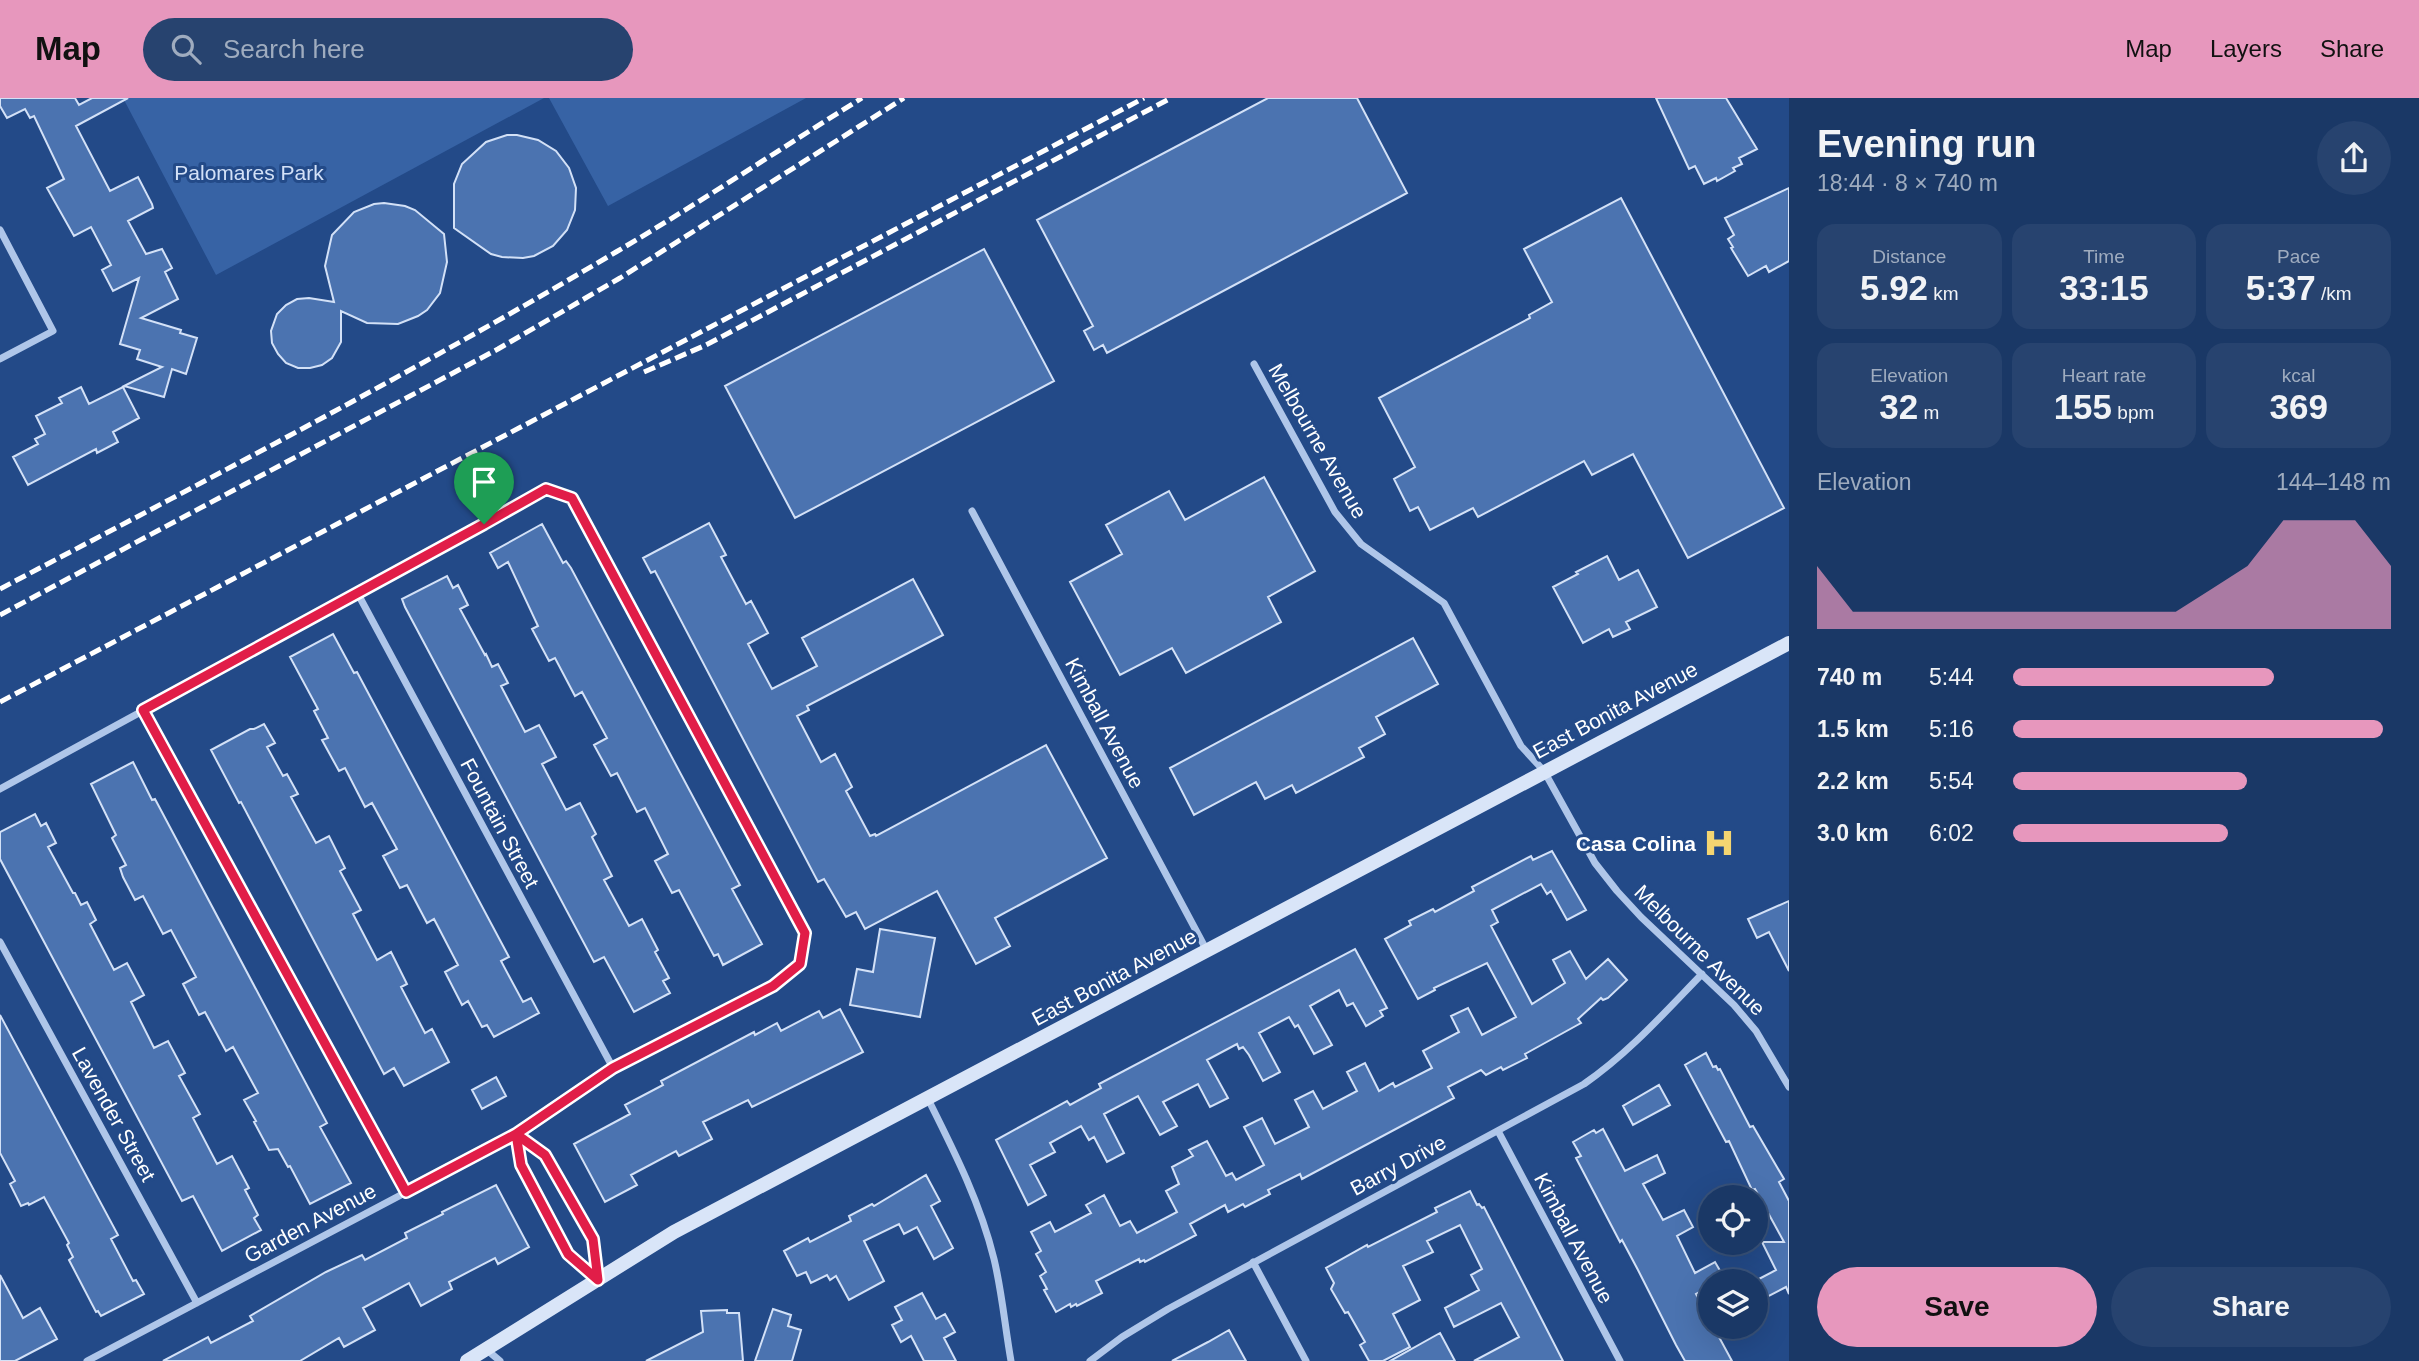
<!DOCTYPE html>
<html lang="en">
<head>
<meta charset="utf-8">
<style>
  :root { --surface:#1a3866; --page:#27436f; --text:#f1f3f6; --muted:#9facbf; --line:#38527a; --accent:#e797bd }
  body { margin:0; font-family:Arial,sans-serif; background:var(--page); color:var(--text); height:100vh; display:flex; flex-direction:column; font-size:26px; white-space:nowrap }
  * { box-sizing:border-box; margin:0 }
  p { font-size:23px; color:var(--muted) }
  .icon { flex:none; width:38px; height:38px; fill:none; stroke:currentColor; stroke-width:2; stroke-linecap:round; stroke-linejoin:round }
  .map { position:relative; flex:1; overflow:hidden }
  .side { display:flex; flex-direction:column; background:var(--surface); width:630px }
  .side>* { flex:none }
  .fabs { position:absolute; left:1698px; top:1087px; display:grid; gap:14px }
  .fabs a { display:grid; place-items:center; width:70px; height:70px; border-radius:50%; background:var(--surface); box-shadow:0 7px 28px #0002,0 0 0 2px var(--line); font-size:35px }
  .pin { position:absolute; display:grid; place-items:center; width:60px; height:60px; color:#fff; margin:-72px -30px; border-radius:50% 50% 50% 0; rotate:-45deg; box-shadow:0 0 7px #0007 }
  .pin .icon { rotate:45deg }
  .round { display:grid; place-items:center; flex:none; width:74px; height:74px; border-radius:37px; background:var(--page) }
  .head { display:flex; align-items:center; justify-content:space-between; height:119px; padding:0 28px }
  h1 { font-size:38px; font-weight:800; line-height:52px }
  .figures { display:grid; grid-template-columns:repeat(3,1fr); gap:10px; height:119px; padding:7px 28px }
  .figures div { display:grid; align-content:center; border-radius:18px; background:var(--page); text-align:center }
  .figures b { font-size:35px; font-weight:800 }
  .figures small { font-size:19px; font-weight:400 }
  .figures p { font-size:19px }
  .chart { height:196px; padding:14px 28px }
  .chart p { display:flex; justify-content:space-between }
  .chart svg { width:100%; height:126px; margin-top:7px; fill:var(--accent); opacity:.7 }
  .cta { display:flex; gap:14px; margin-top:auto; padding:14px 28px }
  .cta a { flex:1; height:80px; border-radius:42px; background:var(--accent); color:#111; font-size:28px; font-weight:800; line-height:80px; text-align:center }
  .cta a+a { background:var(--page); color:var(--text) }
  ul { padding:0 28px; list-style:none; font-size:23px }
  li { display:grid; grid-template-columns:112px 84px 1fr; align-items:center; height:52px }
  li i { height:18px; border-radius:9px; background:var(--accent) }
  header { display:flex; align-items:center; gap:42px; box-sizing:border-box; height:98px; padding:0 35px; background:var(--accent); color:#111 }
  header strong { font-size:33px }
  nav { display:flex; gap:38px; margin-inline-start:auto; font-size:24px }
  .search { width:490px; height:63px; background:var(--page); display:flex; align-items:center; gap:18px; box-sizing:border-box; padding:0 24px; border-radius:38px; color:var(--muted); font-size:26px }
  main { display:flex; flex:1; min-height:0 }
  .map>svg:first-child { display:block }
  .green { fill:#3763a5 }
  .building { fill:#4b73b0; stroke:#d3e1f7; stroke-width:2 }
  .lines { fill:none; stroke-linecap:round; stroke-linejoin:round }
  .street { stroke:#afc6e9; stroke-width:7 }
  .secondary { stroke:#d9e5f8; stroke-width:14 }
  .rail { stroke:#fff; stroke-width:5; stroke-dasharray:12 5; stroke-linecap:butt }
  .route-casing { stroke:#fff; stroke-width:14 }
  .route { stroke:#e11d48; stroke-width:9 }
  .labels { text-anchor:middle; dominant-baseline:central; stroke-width:6; stroke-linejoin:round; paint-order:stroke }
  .park-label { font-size:21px; fill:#d3e1f7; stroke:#234a88 }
  .street-label { font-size:21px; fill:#fff; stroke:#234a88 }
  .poi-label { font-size:21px; font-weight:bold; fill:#fff; stroke:#234a88; text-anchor:end }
</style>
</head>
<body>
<header>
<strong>Map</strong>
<div class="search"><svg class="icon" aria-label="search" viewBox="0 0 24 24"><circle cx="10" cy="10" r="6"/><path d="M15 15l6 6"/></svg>Search here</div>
<nav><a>Map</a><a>Layers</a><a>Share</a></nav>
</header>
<main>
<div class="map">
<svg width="1789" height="1263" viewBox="0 0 1789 1263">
  <rect width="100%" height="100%" fill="#234a88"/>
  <path class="green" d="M 123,0 L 544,0 L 216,177 Z
    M 549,0 L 806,0 L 608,108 Z"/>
  <path class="building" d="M 0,0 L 75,0 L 79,7 L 92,0 L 128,0 L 76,28 L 110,93 L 138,79 L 152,106 L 153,110 L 128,123 L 146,156 L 162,151 L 172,170 L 165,174 L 178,201 L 141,220 L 181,232 L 180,235 L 197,240 L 186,276 L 172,271 L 164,299 L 124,288 L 162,269 L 137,261 L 140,252 L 120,246 L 139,180 L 113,193 L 102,172 L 111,167 L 91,129 L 74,138 L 47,90 L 64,81 L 34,18 L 30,20 L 25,11 L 7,20 L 0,8 Z
    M 1268,0 L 1357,0 L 1407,95 L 1107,255 L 1103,247 L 1094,252 L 1084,233 L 1093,228 L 1037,122 Z
    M 1656,0 L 1726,0 L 1757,51 L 1739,60 L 1742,66 L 1733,70 L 1735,73 L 1717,83 L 1716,80 L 1704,86 L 1695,68 L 1689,71 Z
    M 507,37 L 517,37 L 538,42 L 556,53 L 569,70 L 576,90 L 575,112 L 567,132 L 553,148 L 534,158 L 523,160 L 502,159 L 491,156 L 454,130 L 454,86 L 462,66 L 486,44 Z
    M 1789,90 L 1789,163 L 1769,174 L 1766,168 L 1748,178 L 1731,150 L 1733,149 L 1728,141 L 1734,137 L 1725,120 Z
    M 1621,100 L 1784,410 L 1688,460 L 1633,356 L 1592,377 L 1584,363 L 1478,419 L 1473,410 L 1430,432 L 1418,409 L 1410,413 L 1394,381 L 1415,369 L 1379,300 L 1530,220 L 1529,217 L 1552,204 L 1524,151 Z
    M 384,105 L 405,108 L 415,112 L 444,136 L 447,164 L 440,195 L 427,212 L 418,218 L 398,226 L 367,225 L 341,213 L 341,244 L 332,260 L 322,267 L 310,270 L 298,270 L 286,265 L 278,256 L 272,245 L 271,233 L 277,216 L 286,207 L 297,201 L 309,200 L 334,204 L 325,168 L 332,137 L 354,114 L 374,106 Z
    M 984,151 L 1054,283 L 795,420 L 725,288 Z
    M 81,289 L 89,306 L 123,289 L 139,320 L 113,334 L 118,344 L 97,355 L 96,351 L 28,387 L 13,359 L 38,346 L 35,341 L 45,336 L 36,318 L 62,305 L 59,300 Z
    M 1264,379 L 1315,473 L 1268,499 L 1281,524 L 1186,575 L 1172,550 L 1120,577 L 1070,484 L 1122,456 L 1106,427 L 1169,393 L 1185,422 Z
    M 709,425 L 726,457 L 721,459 L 746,506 L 751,503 L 768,535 L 748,546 L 772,591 L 817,568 L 802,540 L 913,481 L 943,537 L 807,608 L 809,612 L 797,618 L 821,664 L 835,656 L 852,689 L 846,693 L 870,738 L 875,736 L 876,738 L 1046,647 L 1107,760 L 995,820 L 1010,848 L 976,866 L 937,793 L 865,831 L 856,814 L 846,819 L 824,781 L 818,784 L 655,473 L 651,475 L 643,460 Z
    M 542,426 L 563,465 L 566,463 L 571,470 L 740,787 L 732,791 L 762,846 L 723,867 L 718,856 L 714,858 L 679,792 L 672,795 L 655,763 L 668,756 L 645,710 L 637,714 L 617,675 L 611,678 L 594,647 L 607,640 L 582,594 L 575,598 L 555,560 L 549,563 L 532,531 L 538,528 L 508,464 L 498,470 L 490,455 Z
    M 1607,458 L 1619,482 L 1638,472 L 1657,509 L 1626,524 L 1630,531 L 1613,539 L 1609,531 L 1583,545 L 1553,489 L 1578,476 L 1576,474 Z
    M 447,478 L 453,490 L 458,487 L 468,507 L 460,511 L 485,557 L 486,556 L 492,569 L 498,566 L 508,585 L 501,588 L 525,634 L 539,627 L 556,659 L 542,666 L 566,712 L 580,705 L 596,736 L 592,739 L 612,778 L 604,782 L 629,828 L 642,821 L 658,852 L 655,854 L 669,880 L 663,883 L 670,895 L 634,914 L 604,859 L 594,864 L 405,509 L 402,501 Z
    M 333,536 L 354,575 L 357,574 L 509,859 L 501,863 L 523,904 L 531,900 L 539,915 L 494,939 L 487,927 L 482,929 L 468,903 L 462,907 L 445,874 L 458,867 L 434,821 L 427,825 L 407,787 L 400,790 L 383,758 L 397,751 L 372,705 L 365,709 L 345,670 L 339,673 L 322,642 L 328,640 L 314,613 L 318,611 L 290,559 Z
    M 1413,540 L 1438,586 L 1376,619 L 1385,636 L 1359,650 L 1364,659 L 1296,695 L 1292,687 L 1265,701 L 1256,684 L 1194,717 L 1170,670 Z
    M 264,626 L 275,645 L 267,649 L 283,678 L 287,676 L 298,696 L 291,699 L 316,745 L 329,738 L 345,770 L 340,773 L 361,812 L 353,816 L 377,862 L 391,854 L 407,886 L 401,889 L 425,935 L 432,931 L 449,964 L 404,988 L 394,970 L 384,976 L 241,704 L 239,705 L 211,652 L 250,631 L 254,631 Z
    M 133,664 L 152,702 L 155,701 L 327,1025 L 320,1029 L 351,1085 L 310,1106 L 290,1068 L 288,1069 L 278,1051 L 269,1052 L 254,1024 L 256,1023 L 244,1002 L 258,995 L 233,949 L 226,953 L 205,914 L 199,917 L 183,886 L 196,879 L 171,832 L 163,836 L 143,798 L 135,802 L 123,779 L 120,770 L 126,767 L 112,740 L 116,737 L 91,686 Z
    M 35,716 L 41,728 L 46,725 L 56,745 L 48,749 L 73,795 L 75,795 L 81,807 L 87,804 L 96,822 L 90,826 L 114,872 L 127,865 L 144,897 L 131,904 L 154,950 L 168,943 L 185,975 L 179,978 L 200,1016 L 193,1020 L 217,1066 L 232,1058 L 249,1090 L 245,1092 L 258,1117 L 254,1120 L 261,1132 L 222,1153 L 193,1098 L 182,1103 L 0,761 L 0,734 Z
    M 1552,753 L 1586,812 L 1567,822 L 1551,793 L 1547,796 L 1541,786 L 1492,812 L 1498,824 L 1491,828 L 1532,906 L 1565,885 L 1553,862 L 1570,853 L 1586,881 L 1608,861 L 1627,882 L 1608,900 L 1603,902 L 1601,900 L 1578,921 L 1581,925 L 1525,956 L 1527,960 L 1503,972 L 1501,969 L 1486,977 L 1481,972 L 1448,989 L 1454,1000 L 1302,1081 L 1300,1076 L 1268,1092 L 1270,1096 L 1245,1109 L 1243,1106 L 1228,1114 L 1225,1107 L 1190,1126 L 1196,1137 L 1145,1164 L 1144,1162 L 1140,1164 L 1139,1161 L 1096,1183 L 1102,1195 L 1077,1208 L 1076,1206 L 1071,1209 L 1070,1206 L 1056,1214 L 1044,1192 L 1047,1191 L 1040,1178 L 1046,1174 L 1036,1156 L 1041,1153 L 1031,1134 L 1050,1124 L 1055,1134 L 1091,1115 L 1086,1107 L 1104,1097 L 1120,1128 L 1130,1123 L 1137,1135 L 1177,1114 L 1166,1093 L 1179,1086 L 1172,1069 L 1193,1058 L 1189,1052 L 1207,1043 L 1226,1078 L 1232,1075 L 1236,1082 L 1264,1067 L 1244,1029 L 1262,1020 L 1275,1046 L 1309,1029 L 1295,1002 L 1313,993 L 1323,1011 L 1357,993 L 1347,974 L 1365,965 L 1379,993 L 1393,985 L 1395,989 L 1432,970 L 1423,953 L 1459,934 L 1451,918 L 1468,910 L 1482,937 L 1516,919 L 1487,865 L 1434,890 L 1435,892 L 1418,901 L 1385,841 L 1411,827 L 1409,823 L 1433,811 L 1435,814 L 1474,793 L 1472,789 L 1495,777 L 1531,758 L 1533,762 Z
    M 1789,803 L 1789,873 L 1769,834 L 1757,840 L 1748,821 Z
    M 880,831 L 935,840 L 920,919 L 850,907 L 857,871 L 873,874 Z
    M 1355,851 L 1387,910 L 1380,913 L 1383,918 L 1366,928 L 1353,905 L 1347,908 L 1339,892 L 1310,908 L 1332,947 L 1314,956 L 1298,927 L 1295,929 L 1289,919 L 1259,935 L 1280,974 L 1263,983 L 1249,957 L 1243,949 L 1239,951 L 1237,946 L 1207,962 L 1228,1000 L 1210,1009 L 1198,986 L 1163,1004 L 1177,1028 L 1160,1037 L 1138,998 L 1104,1016 L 1124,1055 L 1107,1064 L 1094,1039 L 1089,1042 L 1081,1028 L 1050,1045 L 1055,1054 L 1030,1067 L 1046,1097 L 1028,1107 L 996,1042 L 1067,1003 L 1070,1007 L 1101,990 L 1099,986 Z
    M 840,911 L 863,954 L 752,1009 L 748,1002 L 703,1024 L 712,1041 L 679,1058 L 676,1053 L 631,1077 L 637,1087 L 605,1104 L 574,1046 L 630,1016 L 625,1007 L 663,987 L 661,983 L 754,934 L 755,937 L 777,925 L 781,933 L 819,913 L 823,920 Z
    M 0,917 L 118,1137 L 111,1141 L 133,1183 L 136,1182 L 144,1196 L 101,1218 L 98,1213 L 96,1214 L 69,1162 L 73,1159 L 67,1147 L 69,1145 L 44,1099 L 29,1107 L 28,1105 L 21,1108 L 10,1086 L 15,1083 L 0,1055 Z
    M 1706,955 L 1713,969 L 1716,968 L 1718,972 L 1720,971 L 1750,1029 L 1753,1028 L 1784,1081 L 1779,1084 L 1789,1103 L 1789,1196 L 1786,1189 L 1765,1200 L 1755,1183 L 1776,1172 L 1762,1144 L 1784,1144 L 1755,1091 L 1752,1092 L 1729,1043 L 1726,1044 L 1685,967 Z
    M 496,979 L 506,998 L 482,1011 L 472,992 Z
    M 1659,987 L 1670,1007 L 1633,1027 L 1623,1008 Z
    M 1603,1031 L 1625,1073 L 1657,1057 L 1665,1075 L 1643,1086 L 1663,1122 L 1684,1112 L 1693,1129 L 1677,1138 L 1695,1175 L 1715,1164 L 1722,1176 L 1722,1183 L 1710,1183 L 1710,1189 L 1696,1196 L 1710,1222 L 1710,1228 L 1713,1228 L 1732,1263 L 1685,1263 L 1676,1247 L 1638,1172 L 1622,1142 L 1620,1144 L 1576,1060 L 1581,1058 L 1573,1044 L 1594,1032 L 1596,1035 Z
    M 926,1077 L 940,1103 L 931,1108 L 953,1150 L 934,1161 L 917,1129 L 904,1136 L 899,1126 L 864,1143 L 884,1183 L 849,1202 L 836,1178 L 830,1182 L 827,1177 L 811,1185 L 806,1174 L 797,1178 L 784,1153 L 808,1140 L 810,1144 L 851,1123 L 849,1118 L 872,1106 L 874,1108 Z
    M 496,1087 L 529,1149 L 498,1166 L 495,1160 L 449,1184 L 452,1191 L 421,1208 L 409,1185 L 363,1210 L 375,1232 L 344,1249 L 339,1240 L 300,1263 L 163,1263 L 208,1239 L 211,1245 L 253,1223 L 250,1218 L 326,1174 L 362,1157 L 365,1162 L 407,1140 L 405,1135 L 443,1116 L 442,1114 Z
    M 1470,1093 L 1477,1107 L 1479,1106 L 1482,1110 L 1484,1109 L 1563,1263 L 1474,1263 L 1519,1239 L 1501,1205 L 1454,1229 L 1445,1210 L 1479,1192 L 1471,1177 L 1482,1171 L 1460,1127 L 1427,1143 L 1433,1154 L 1403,1168 L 1420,1202 L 1393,1216 L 1410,1249 L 1383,1263 L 1369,1263 L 1360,1247 L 1365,1244 L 1348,1214 L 1345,1215 L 1331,1191 L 1334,1185 L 1326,1170 L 1367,1147 L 1368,1149 L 1437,1114 L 1435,1110 Z
    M 0,1177 L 23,1220 L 40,1210 L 57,1241 L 15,1263 L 0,1263 Z
    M 922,1195 L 936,1221 L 945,1216 L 955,1234 L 944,1240 L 956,1263 L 924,1263 L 911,1238 L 901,1244 L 892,1227 L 902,1222 L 895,1209 Z
    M 773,1211 L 791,1217 L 788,1228 L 801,1232 L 792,1263 L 755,1263 Z
    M 727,1212 L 727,1215 L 739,1215 L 743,1263 L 646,1263 L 703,1234 L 701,1213 Z
    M 1229,1232 L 1246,1263 L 1172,1263 L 1208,1244 Z
    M 1440,1235 L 1455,1263 L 1390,1263 Z"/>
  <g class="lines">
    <path class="street" d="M 0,132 L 53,233 L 0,261
      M 1254,266 L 1335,414 L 1361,446 L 1444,505 L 1521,648 L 1544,673 L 1595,765 L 1617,793 L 1641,819 L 1734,907 L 1756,933 L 1789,989
      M 972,413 L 1207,853
      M 358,496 L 613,970
      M 143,612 L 406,1094
      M 0,691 C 182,591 365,493 546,391 L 572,400 L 805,835 L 800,866 L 773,888 L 613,970 L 516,1036 L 87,1263
      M 0,844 L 197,1205
      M 928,1001 C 954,1053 980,1104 994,1161 C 1002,1194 1005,1229 1011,1263
      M 1498,1033 L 1620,1263
      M 516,1036 L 545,1057 L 593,1141 L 598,1182 L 568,1156 L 521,1067 Z
      M 1253,1164 L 1306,1263
      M 487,1252 L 500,1263
      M 1090,1263 L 1122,1239 L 1168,1211 L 1584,986 C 1629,955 1665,914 1702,876"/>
    <path class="secondary" d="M 467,1263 L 674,1134 L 1789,545"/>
    <path class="rail" d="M 644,274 L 706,247 L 1171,0
      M 0,491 C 207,382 414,274 616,154 C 699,105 780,51 862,0
      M 0,517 L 498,251 L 620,180 L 904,0
      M 0,604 L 1144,0"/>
  </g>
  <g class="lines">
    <g class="route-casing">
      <path id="route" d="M 484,426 L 143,612 L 406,1094 L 516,1036 L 521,1067 L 568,1156 L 598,1182 L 593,1141 L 545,1057 L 516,1036 L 613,970 L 773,888 L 800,866 L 805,835 L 572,400 L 546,391 L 484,426"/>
    </g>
    <use href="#route" class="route"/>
  </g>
  <defs>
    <g id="hospital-bare" transform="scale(2.415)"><path d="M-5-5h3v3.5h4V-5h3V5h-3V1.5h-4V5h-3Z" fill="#f4d571" stroke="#234a88" stroke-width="2.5" paint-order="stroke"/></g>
  </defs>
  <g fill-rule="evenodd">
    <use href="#hospital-bare" x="1719" y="745"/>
  </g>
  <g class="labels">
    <g class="park-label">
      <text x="249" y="74">Palomares Park</text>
    </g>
    <g class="street-label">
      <text transform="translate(1318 343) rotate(60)">Melbourne Avenue</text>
      <text transform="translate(1615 612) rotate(-28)">East Bonita Avenue</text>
      <text transform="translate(1105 625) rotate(62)">Kimball Avenue</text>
      <text transform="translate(500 725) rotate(62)">Fountain Street</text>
      <text transform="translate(1700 852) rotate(45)">Melbourne Avenue</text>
      <text transform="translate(1114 879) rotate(-28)">East Bonita Avenue</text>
      <text transform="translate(114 1016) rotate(61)">Lavender Street</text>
      <text transform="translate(1398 1067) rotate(-28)">Barry Drive</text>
      <text transform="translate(310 1125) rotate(-28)">Garden Avenue</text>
      <text transform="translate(1574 1140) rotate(62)">Kimball Avenue</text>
    </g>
    <g class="poi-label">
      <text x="1696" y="745">Casa Colina</text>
    </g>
  </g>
</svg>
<div class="fabs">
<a><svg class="icon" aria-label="locate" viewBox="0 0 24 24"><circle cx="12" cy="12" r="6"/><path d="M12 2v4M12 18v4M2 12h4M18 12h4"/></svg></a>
<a><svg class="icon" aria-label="layers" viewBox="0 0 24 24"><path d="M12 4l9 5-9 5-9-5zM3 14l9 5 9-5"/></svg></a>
</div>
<div class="pin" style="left:484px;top:426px;background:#1e9e55"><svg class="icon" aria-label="arrive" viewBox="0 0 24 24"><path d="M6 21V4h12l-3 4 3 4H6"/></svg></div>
</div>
<section class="side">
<div class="head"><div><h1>Evening run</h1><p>18:44 · 8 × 740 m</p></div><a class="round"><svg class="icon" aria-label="share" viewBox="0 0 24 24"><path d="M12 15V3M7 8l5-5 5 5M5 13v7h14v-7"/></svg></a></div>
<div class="figures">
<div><p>Distance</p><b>5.92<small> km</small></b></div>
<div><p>Time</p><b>33:15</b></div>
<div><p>Pace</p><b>5:37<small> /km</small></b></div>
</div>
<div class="figures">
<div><p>Elevation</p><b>32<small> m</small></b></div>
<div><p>Heart rate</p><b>155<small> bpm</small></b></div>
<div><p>kcal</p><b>369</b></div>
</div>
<div class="chart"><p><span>Elevation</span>144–148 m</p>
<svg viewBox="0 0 160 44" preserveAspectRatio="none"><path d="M0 44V22L10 38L20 38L30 38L40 38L50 38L60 38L70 38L80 38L90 38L100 38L110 30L120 22L130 6L140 6L150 6L160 22V44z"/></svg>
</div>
<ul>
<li><b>740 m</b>5:44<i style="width:69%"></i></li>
<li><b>1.5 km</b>5:16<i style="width:98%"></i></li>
<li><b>2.2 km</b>5:54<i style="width:62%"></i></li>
<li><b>3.0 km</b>6:02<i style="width:57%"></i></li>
</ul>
<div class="cta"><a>Save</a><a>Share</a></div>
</section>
</main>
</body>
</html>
